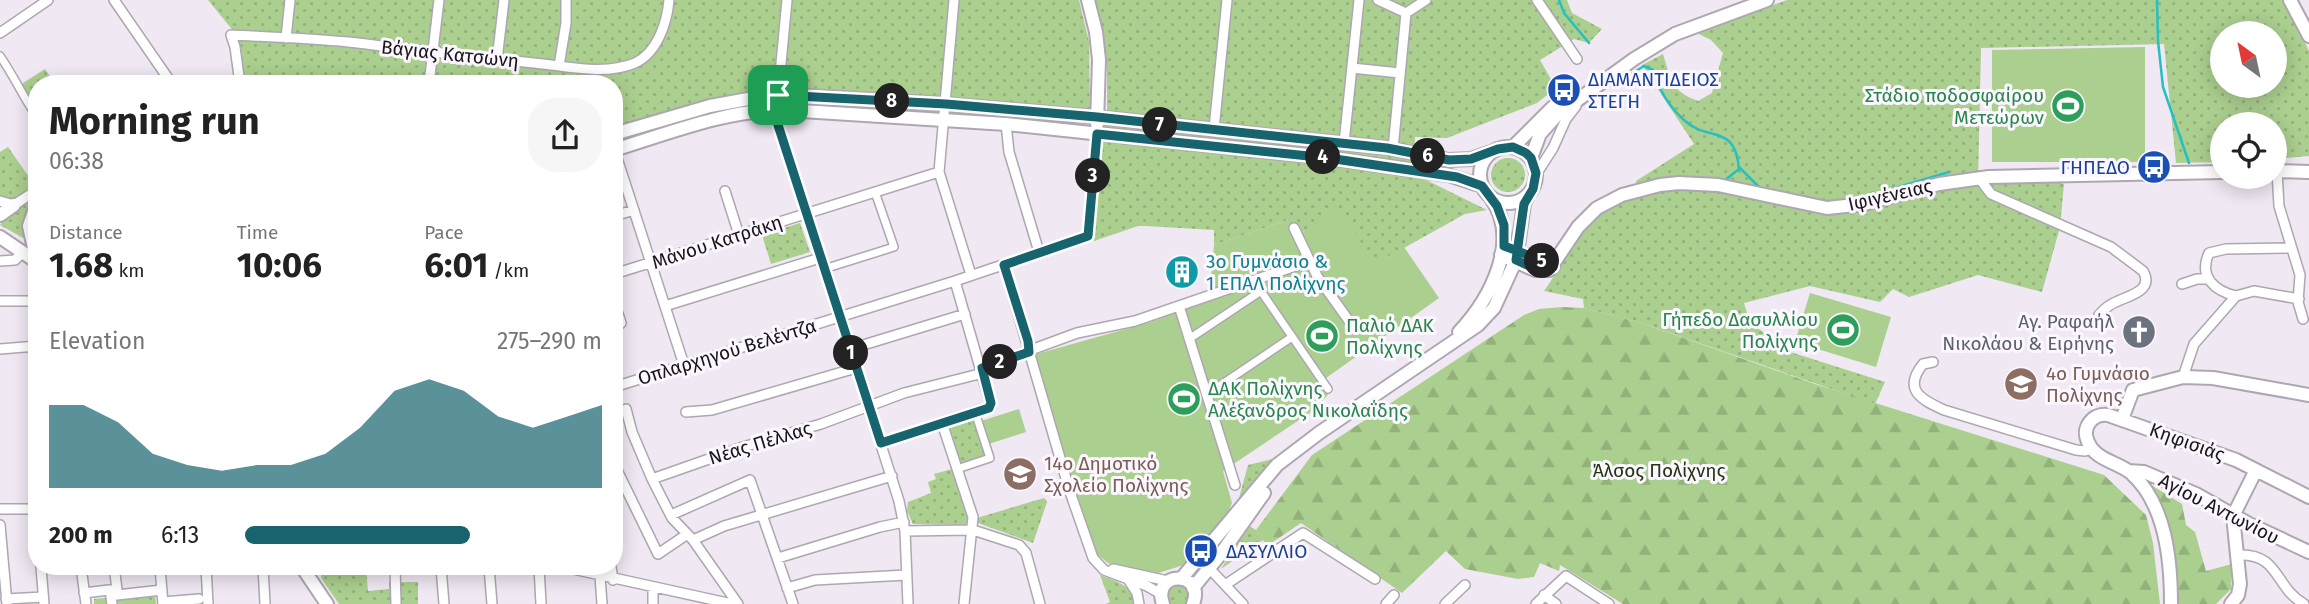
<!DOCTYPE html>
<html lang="en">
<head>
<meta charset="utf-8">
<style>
  :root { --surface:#fff; --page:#f6f6f6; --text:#222; --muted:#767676; --accent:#17636e }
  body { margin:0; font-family:"Fira Sans",sans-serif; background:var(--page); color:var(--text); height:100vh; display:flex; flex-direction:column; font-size:26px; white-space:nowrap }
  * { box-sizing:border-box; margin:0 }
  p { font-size:23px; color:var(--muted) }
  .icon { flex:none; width:38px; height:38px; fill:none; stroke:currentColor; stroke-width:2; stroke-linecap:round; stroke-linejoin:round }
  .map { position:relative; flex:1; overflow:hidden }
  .panel { position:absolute; left:28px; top:75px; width:595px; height:500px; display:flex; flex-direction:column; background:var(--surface); border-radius:28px; box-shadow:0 4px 18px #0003 }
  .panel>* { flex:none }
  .needle { width:46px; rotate:327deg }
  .tools { position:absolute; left:2210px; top:21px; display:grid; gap:14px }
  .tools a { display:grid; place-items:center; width:77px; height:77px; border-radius:50%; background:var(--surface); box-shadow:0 4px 18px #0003; font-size:35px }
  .pin { position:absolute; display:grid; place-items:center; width:60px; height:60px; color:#fff; margin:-30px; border-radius:14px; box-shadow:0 4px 10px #0006 }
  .km { position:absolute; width:35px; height:35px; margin:-18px; border-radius:50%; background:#222; color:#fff; font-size:19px; line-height:35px; text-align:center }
  .round { display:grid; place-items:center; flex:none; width:74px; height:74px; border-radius:28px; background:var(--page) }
  .overview { display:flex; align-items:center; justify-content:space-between; height:119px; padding:0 21px }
  h1 { font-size:38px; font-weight:700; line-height:52px }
  .metrics { display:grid; grid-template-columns:repeat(3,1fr); gap:10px; height:119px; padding:7px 21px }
  .metrics div { display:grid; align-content:center }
  .metrics b { font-size:35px; font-weight:700 }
  .metrics small { font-size:19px; font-weight:400 }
  .metrics p { font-size:19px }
  .chart { height:196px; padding:14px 21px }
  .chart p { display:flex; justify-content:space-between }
  .chart svg { width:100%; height:126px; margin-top:7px; fill:var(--accent); opacity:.7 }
  ul { padding:0 21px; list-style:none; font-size:23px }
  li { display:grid; grid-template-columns:112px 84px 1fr; align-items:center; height:52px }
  li i { height:18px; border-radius:9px; background:var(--accent) }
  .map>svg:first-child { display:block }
  .green { fill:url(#green-dots); fill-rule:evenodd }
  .forest { fill:url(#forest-firs) }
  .pitch { fill:#abcf8f }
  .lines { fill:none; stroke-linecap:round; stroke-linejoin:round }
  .stream { stroke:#25c0c1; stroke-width:2.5 }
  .pedestrian-casing { stroke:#aea6b1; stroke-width:10 }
  .minor-casing { stroke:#aea6b1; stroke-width:12 }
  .tertiary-casing { stroke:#aea6b1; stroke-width:16 }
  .secondary-casing { stroke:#aea6b1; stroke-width:16 }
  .pedestrian { stroke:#fff; stroke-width:7 }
  .minor { stroke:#fff; stroke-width:9 }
  .tertiary { stroke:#fff; stroke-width:12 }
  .secondary { stroke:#fff; stroke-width:12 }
  .route-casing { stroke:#fff; stroke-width:14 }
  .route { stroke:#17636e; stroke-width:9 }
  .labels { text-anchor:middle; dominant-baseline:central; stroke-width:6; stroke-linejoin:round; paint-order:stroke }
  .street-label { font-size:19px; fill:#19161a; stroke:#fcf7fe }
  .transit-label { font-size:19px; fill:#164399; stroke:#fcf7fe; text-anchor:start }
  .leisure-label { font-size:19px; fill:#27864d; stroke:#fcf7fe; text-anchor:end }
  .culture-label { font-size:19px; fill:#0d838f; stroke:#fcf7fe; text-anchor:start }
  .worship-label { font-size:19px; fill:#5b616d; stroke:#fcf7fe; text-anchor:end }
  .education-label { font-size:19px; fill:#785e54; stroke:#fcf7fe; text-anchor:start }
  .park-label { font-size:19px; fill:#243614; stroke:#fcf7fe }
</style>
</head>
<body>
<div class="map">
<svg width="2309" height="604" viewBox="0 0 2309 604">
  <defs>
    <pattern id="green-dots" width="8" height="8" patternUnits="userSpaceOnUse" patternTransform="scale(1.75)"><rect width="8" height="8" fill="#abcf8f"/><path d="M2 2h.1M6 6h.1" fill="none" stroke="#93b17b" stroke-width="1.8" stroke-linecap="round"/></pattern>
    <pattern id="forest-firs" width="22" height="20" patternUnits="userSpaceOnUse" patternTransform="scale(1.75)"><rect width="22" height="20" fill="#abcf8f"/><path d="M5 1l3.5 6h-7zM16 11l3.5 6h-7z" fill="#93b17b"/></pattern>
  </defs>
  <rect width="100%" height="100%" fill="#f0e8f3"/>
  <path class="green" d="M 208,0 L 1079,0 L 1089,42 L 1090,112 L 953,98 L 783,89 C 725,91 669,111 614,128 L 614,84 L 243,84 L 235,33 Z
    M 1095,0 L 1567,0 L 1572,13 L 1602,29 L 1589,43 L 1574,39 L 1540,60 L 1556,88 L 1537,103 L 1447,138 L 1415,137 L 1414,174 L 1487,210 L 1465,214 L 1384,259 L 1373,259 L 1304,231 L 1298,232 L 1288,220 L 1214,245 L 1214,230 L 1146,226 L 1138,226 L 1094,241 L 1101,138 L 1107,114 L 1107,74 L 1106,54 Z
    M 1787,0 L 2284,0 L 2309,51 L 2309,156 L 2275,159 L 2275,124 L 2222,124 L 2222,162 L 2176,163 L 2164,44 L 1981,48 L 1978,185 L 2049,180 L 2064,184 L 2060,227 L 2042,292 L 1978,275 L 1909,297 L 1893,289 L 1880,302 L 1810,286 L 1744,303 L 1750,322 L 1787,351 L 1885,382 L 1875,404 L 1641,323 L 1584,308 L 1583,299 L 1544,291 C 1575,247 1581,214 1637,196 L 1636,181 L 1694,144 L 1642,65 L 1663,54 C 1671,80 1671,91 1698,101 L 1712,93 L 1723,53 L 1711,40 L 1697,33 ZM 2222,33 L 2275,33 L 2275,86 L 2222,86 Z
    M 45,69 L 55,84 L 37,84 L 37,112 L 20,85 Z
    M 8,147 L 36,187 L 11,201 L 0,195 L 0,152 Z
    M1491 175a17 17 0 1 1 34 0a17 17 0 1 1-34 0Z
    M 36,197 L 26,216 L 25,239 L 0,225 L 9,214 Z
    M 800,223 L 810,252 L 771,264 L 762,235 Z
    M 974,419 L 987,457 L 964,465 L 960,462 L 948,428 Z
    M 1277,458 L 1239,501 L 1238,502 L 1248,465 Z
    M 952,469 L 970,522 L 966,525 L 913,524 L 907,511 L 908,502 L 931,493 L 928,482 L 936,479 L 934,474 Z
    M 1044,498 L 1047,502 L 1033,543 L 978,523 L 977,518 Z
    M 1248,525 L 1256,530 L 1263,540 L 1221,569 Z
    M 366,568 L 368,591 L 389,589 L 389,582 L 418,582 L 418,604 L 339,604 L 321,578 L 321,572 Z
    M 1100,575 C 1115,581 1134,585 1134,604 L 1106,604 L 1110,602 Z
    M 1179,582 L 1191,591 L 1188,604 L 1168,604 L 1166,590 Z
    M 155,593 L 156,604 L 94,604 L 94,599 Z"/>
  <path class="forest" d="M 1562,307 L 1584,308 L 1641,323 L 1815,384 L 2104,475 L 2146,515 L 2153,543 L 2160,604 L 1623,604 L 1560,565 L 1559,571 L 1540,563 L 1534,577 L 1518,579 L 1465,569 L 1446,551 L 1402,593 L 1301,523 L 1267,546 L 1256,530 L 1312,455 L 1524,315 L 1539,309 Z
    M 2140,478 L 2182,504 L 2186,525 L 2195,532 L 2206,571 L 2232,564 L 2231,589 L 2216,604 L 2177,604 C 2182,558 2159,519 2140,478 Z"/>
  <path class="pitch" d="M 2145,47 L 2145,162 L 1992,162 L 1992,50 Z
    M 1337,208 L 1373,259 L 1384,259 L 1404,247 L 1439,298 L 1326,378 L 1333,389 L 1314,410 L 1223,471 L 1232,503 L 1225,519 L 1187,564 L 1155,574 L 1108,563 L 1097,554 L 1087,533 L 1033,355 L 1151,322 L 1209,301 L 1214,245 L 1288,220 L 1295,221 L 1298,232 L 1304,231 Z
    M 1810,293 L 1891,317 L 1876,367 L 1795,342 Z
    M 1019,409 L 1026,432 L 989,444 L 981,421 Z"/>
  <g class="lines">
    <path class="stream" d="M 1559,0 L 1564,13 L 1589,43
      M 2157,0 L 2158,41 L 2163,87 L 2189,163
      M 1623,79 L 1644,66 L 1653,70 C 1657,76 1658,83 1661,90 C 1666,100 1675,112 1684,120 C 1708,143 1735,122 1739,169 L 1724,181
      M 1739,167 L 1762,190
      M 1813,199 L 1831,202
      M 1858,199 L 1949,172"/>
    <g class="pedestrian-casing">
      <path id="pedestrian" d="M 0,56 C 14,76 23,97 37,117
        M 824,269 L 894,247 L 875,192
        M 1254,281 L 1328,389
        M 1189,339 L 1261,291
        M 1206,395 L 1292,337
        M 957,469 L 990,458 L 975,412"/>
    </g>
    <g class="minor-casing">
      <path id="minor" d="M 114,0 L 172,84
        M 787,0 L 778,95 L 778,125 L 899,501 L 905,531 L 908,604
        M 954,0 L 939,172 L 971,275
        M 1378,0 L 1406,13
        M 1537,0 L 1577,59
        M 1406,13 L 1426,0
        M 0,33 L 48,0
        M 286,38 L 290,0
        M 497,60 L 504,0
        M 559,66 L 566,23 L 566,0
        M 1352,68 L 1400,73
        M 240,84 L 235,47 L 231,35 C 270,37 309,38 348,42 C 410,49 472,57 534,63 C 566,66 604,76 635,63 C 657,53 667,23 669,0
        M 429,84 L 439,0
        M 1006,124 L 1009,152 L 1039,252
        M 1214,129 L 1227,0
        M 1344,143 L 1359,0
        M 614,149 L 684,365
        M 1393,149 L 1406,13
        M 2277,171 L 2279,206 L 2300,275 L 2298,302 L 2303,319
        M 1537,173 L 1553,148 L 1566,119 L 1576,106
        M 1979,178 L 1991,194 L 2111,247 L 2143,271 C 2154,290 2131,295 2118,301 C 2110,304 2104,309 2099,315
        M 725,191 L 739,235
        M 0,201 L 14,205 L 37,190
        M 614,216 L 634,210
        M 1294,228 L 1317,276 L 1354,328
        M 0,261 L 15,260 L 23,252
        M 1004,265 L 1069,489 L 1093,558 L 1104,570 L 1147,586 L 1161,594
        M 614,274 L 939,172
        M 2182,284 L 2197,279 L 2209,279
        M 2236,296 C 2215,291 2198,277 2209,253 L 2226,249 L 2291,248
        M 0,301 L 37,301
        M 614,302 L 621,323 L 614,328
        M 665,306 L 820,258
        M 1179,306 L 1235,485
        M 0,349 L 37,346
        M 850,349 L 965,314
        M 1933,362 L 1923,364 C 1902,390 1922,400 1944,410 L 2076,450 L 2085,451 L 2091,449
        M 982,368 L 1077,333 L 1135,321 L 1310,261
        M 2183,377 L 2194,344 L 2236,296 L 2254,291 L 2299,299
        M 614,387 L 955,281 L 1088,236 L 1097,134
        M 626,409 L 632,432 L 652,479 L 672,518 L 693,540 L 738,604
        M 686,412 L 712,410 L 856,368
        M 942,423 L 973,517 L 964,604
        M 881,443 L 991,406 L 955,281
        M 614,464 L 658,554 L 686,535
        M 652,479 L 743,447 L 821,424 L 904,393 L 983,373
        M 0,509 L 37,509
        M 671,515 L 750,480 L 793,604
        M 0,525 L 7,604
        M 905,531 L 973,530 L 1019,545 L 1026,553 L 1040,604
        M 693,540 L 724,526 L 892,476
        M 2238,555 C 2280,553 2274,587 2304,604
        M 778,558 L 880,527 L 904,522
        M 41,567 L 44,604
        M 81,567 L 86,604
        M 114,567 L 117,589
        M 160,567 L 163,604
        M 206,567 L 208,604
        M 263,567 L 265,604
        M 395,567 L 396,604
        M 441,567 L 444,604
        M 489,567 L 492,604
        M 539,567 L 541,604
        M 564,567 L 732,604
        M 611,567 L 613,580
        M 1209,568 L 1243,604
        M 1113,569 L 1168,581
        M 600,576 L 602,604
        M 1128,579 L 1137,593 L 1139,604
        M 1225,585 L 1303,533 L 1375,579
        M 653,588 L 653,604
        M 787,588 L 815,580 L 906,575
        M 110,590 L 112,604
        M 84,593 L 117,589 L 117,595 L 162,590
        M 1544,595 L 1556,604
        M 6,599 L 43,597
        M 163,602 L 199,599
        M 1386,604 L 1394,595
        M 1445,604 L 1465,585
        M 1536,604 L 1566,576 L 1609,604"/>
    </g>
    <g class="tertiary-casing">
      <path id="tertiary" d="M 1088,0 L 1096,32 L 1099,60 L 1097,124
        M 2290,0 L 2309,36
        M 614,134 L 710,106 L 759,97 L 791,95 L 946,104 L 1097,117 L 1387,148 L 1449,160 L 1471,159 L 1491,152
        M1480 175a28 28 0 1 1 56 0a28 28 0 1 1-56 0Z
        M 1513,147 L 1552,108 L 1572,92
        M 614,150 C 666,134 732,108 786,110 L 1006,124 L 1328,158 L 1448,175 L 1482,186
        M 1531,158 L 1540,134 L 1557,115 L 1634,59 L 1675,34 L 1767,0
        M 2275,171 L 2309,172
        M 1512,249 L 1553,267
        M 1501,255 L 1535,270 L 1549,270 L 1578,227 L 1597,208 L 1622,195 L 1660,185 L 1679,183 L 1718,185 L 1827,208 L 1864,204 L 1939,184 L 1989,177 L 2222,172
        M 1459,332 C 1491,298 1521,240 1491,198
        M 2122,419 L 2133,390 L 2183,377 L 2213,378 L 2309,395
        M 2128,471 L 2144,472 L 2196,494 L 2249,524 L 2309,552
        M 1181,579 L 1277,465 L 1319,433 L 1478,325 L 1494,308 L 1516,260 L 1524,204 L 1528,195
        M 1193,588 L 1223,551 L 1264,493
        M 1163,604 C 1151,570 1206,570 1193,604
        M 2171,604 C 2171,561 2166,504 2131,473 C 2118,462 2095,460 2088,442 C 2081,427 2093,413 2108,415 L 2236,460 L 2309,497
        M 2231,604 L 2238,595 L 2240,584 L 2233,516 L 2256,470"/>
    </g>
    <g class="secondary-casing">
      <path id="secondary" d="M 0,215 L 14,205
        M 0,237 L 37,262
        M 37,262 L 29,226 L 37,203
        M 302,567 L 327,604"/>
    </g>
    <use href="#pedestrian" class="pedestrian"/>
    <use href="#minor" class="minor"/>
    <use href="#tertiary" class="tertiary"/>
    <use href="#secondary" class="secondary"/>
  </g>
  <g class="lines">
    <g class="route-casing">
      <path id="route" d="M 778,95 L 778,125 L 881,443 L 989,408 L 991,403 L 982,368 L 1029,352 L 1028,341 L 1004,265 L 1088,236 L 1097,134 L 1328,158 L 1457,177 L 1482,186 L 1497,206 L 1504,225 L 1504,246 C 1521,252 1537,258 1553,267 L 1540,271 L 1516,260 L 1524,204 L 1533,189 L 1536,173 L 1531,158 L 1526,153 L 1513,147 L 1498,149 L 1471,159 L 1449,160 L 1387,148 L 1097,117 L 946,104 L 778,95"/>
    </g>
    <use href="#route" class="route"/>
  </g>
  <defs>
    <g id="bus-disc" transform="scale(1.75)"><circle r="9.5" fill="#1a4fb4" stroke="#fcf7fe"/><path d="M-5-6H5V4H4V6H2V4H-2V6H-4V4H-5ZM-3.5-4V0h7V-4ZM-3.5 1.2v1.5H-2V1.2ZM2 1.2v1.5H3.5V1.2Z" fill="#fff"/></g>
    <g id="stadium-disc" transform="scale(1.75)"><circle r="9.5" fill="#2e9e5b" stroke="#fcf7fe"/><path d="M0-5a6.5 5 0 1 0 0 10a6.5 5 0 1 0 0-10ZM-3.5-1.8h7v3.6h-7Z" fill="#fff"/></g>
    <g id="building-disc" transform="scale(1.75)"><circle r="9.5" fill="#0f9aa8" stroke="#fcf7fe"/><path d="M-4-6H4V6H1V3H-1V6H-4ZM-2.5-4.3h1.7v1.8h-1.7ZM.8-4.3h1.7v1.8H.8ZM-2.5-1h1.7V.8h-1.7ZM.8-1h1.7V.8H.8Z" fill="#fff"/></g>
    <g id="church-disc" transform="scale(1.75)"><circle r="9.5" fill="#6b7280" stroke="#fcf7fe"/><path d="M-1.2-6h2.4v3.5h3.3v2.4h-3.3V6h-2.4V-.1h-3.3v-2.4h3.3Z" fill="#fff"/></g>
    <g id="school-disc" transform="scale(1.75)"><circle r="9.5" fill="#8d6e63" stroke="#fcf7fe"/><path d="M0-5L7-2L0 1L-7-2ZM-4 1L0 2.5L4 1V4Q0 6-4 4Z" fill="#fff"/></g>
  </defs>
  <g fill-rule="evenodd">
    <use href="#bus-disc" x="1564" y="90"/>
    <use href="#stadium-disc" x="2068" y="106"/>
    <use href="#bus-disc" x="2154" y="167"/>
    <use href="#building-disc" x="1182" y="272"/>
    <use href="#stadium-disc" x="1843" y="330"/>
    <use href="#church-disc" x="2139" y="332"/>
    <use href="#stadium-disc" x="1322" y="336"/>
    <use href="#school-disc" x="2021" y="384"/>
    <use href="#stadium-disc" x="1184" y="399"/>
    <use href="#school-disc" x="1020" y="474"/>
    <use href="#bus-disc" x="1201" y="551"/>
  </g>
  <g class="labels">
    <g class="street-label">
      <text transform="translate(450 54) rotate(6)">Βάγιας Κατσώνη</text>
      <text transform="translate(1890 195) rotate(-13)">Ιφιγένειας</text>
      <text transform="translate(717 242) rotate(-18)">Μάνου Κατράκη</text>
      <text transform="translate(727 352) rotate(-17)">Οπλαρχηγού Βελέντζα</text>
      <text transform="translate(2187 442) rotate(20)">Κηφισιάς</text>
      <text transform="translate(760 443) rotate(-17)">Νέας Πέλλας</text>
      <text transform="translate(2219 509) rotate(27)">Αγίου Αντωνίου</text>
    </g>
    <g class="transit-label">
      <text x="1588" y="79">ΔΙΑΜΑΝΤΙΔΕΙΟΣ<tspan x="1588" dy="22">ΣΤΕΓΗ</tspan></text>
      <text x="2130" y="167" text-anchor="end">ΓΗΠΕΔΟ</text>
      <text x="1226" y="551">ΔΑΣΥΛΛΙΟ</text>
    </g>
    <g class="leisure-label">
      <text x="2044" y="95">Στάδιο ποδοσφαίρου<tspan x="2044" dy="22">Μετεώρων</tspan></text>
      <text x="1818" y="319">Γήπεδο Δασυλλίου<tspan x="1818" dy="22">Πολίχνης</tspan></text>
      <text x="1346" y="325" text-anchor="start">Παλιό ΔΑΚ<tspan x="1346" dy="22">Πολίχνης</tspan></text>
      <text x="1208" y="388" text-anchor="start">ΔΑΚ Πολίχνης<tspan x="1208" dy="22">Αλέξανδρος Νικολαΐδης</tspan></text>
    </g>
    <g class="culture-label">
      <text x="1206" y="261">3ο Γυμνάσιο &amp;<tspan x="1206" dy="22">1 ΕΠΑΛ Πολίχνης</tspan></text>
    </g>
    <g class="worship-label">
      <text x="2114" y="321">Αγ. Ραφαήλ<tspan x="2114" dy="22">Νικολάου &amp; Ειρήνης</tspan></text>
    </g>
    <g class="education-label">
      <text x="2046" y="373">4ο Γυμνάσιο<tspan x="2046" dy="22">Πολίχνης</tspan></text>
      <text x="1044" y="463">14ο Δημοτικό<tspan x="1044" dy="22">Σχολείο Πολίχνης</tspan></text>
    </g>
    <g class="park-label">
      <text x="1659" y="470">Άλσος Πολίχνης</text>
    </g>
  </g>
</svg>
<div class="tools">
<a><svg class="needle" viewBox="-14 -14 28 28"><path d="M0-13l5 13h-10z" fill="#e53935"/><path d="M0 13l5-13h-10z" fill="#767676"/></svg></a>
<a><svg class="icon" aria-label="locate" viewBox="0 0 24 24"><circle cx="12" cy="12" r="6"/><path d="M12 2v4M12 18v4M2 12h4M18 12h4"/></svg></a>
</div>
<div class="pin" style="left:778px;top:95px;background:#1e9e55"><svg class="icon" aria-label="arrive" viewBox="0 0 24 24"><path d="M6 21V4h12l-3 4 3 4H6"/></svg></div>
<b class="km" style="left:851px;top:353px">1</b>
<b class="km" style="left:1000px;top:362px">2</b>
<b class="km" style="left:1093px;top:176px">3</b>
<b class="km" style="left:1323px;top:157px">4</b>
<b class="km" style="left:1542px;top:261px">5</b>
<b class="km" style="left:1428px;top:156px">6</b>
<b class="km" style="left:1160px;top:125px">7</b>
<b class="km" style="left:892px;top:101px">8</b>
<section class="panel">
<div class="overview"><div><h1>Morning run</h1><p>06:38</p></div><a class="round"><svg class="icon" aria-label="share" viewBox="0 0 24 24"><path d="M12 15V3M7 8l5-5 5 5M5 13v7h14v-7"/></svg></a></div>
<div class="metrics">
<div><p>Distance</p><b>1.68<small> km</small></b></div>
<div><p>Time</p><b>10:06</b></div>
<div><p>Pace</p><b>6:01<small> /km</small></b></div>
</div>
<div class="chart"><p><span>Elevation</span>275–290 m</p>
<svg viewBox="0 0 160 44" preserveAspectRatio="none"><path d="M0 44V15L10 15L20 21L30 32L40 36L50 38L60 36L70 36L80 32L90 23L100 10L110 6L120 10L130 19L140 23L150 19L160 15V44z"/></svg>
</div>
<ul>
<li><b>200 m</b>6:13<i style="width:63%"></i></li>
</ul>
</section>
</div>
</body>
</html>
